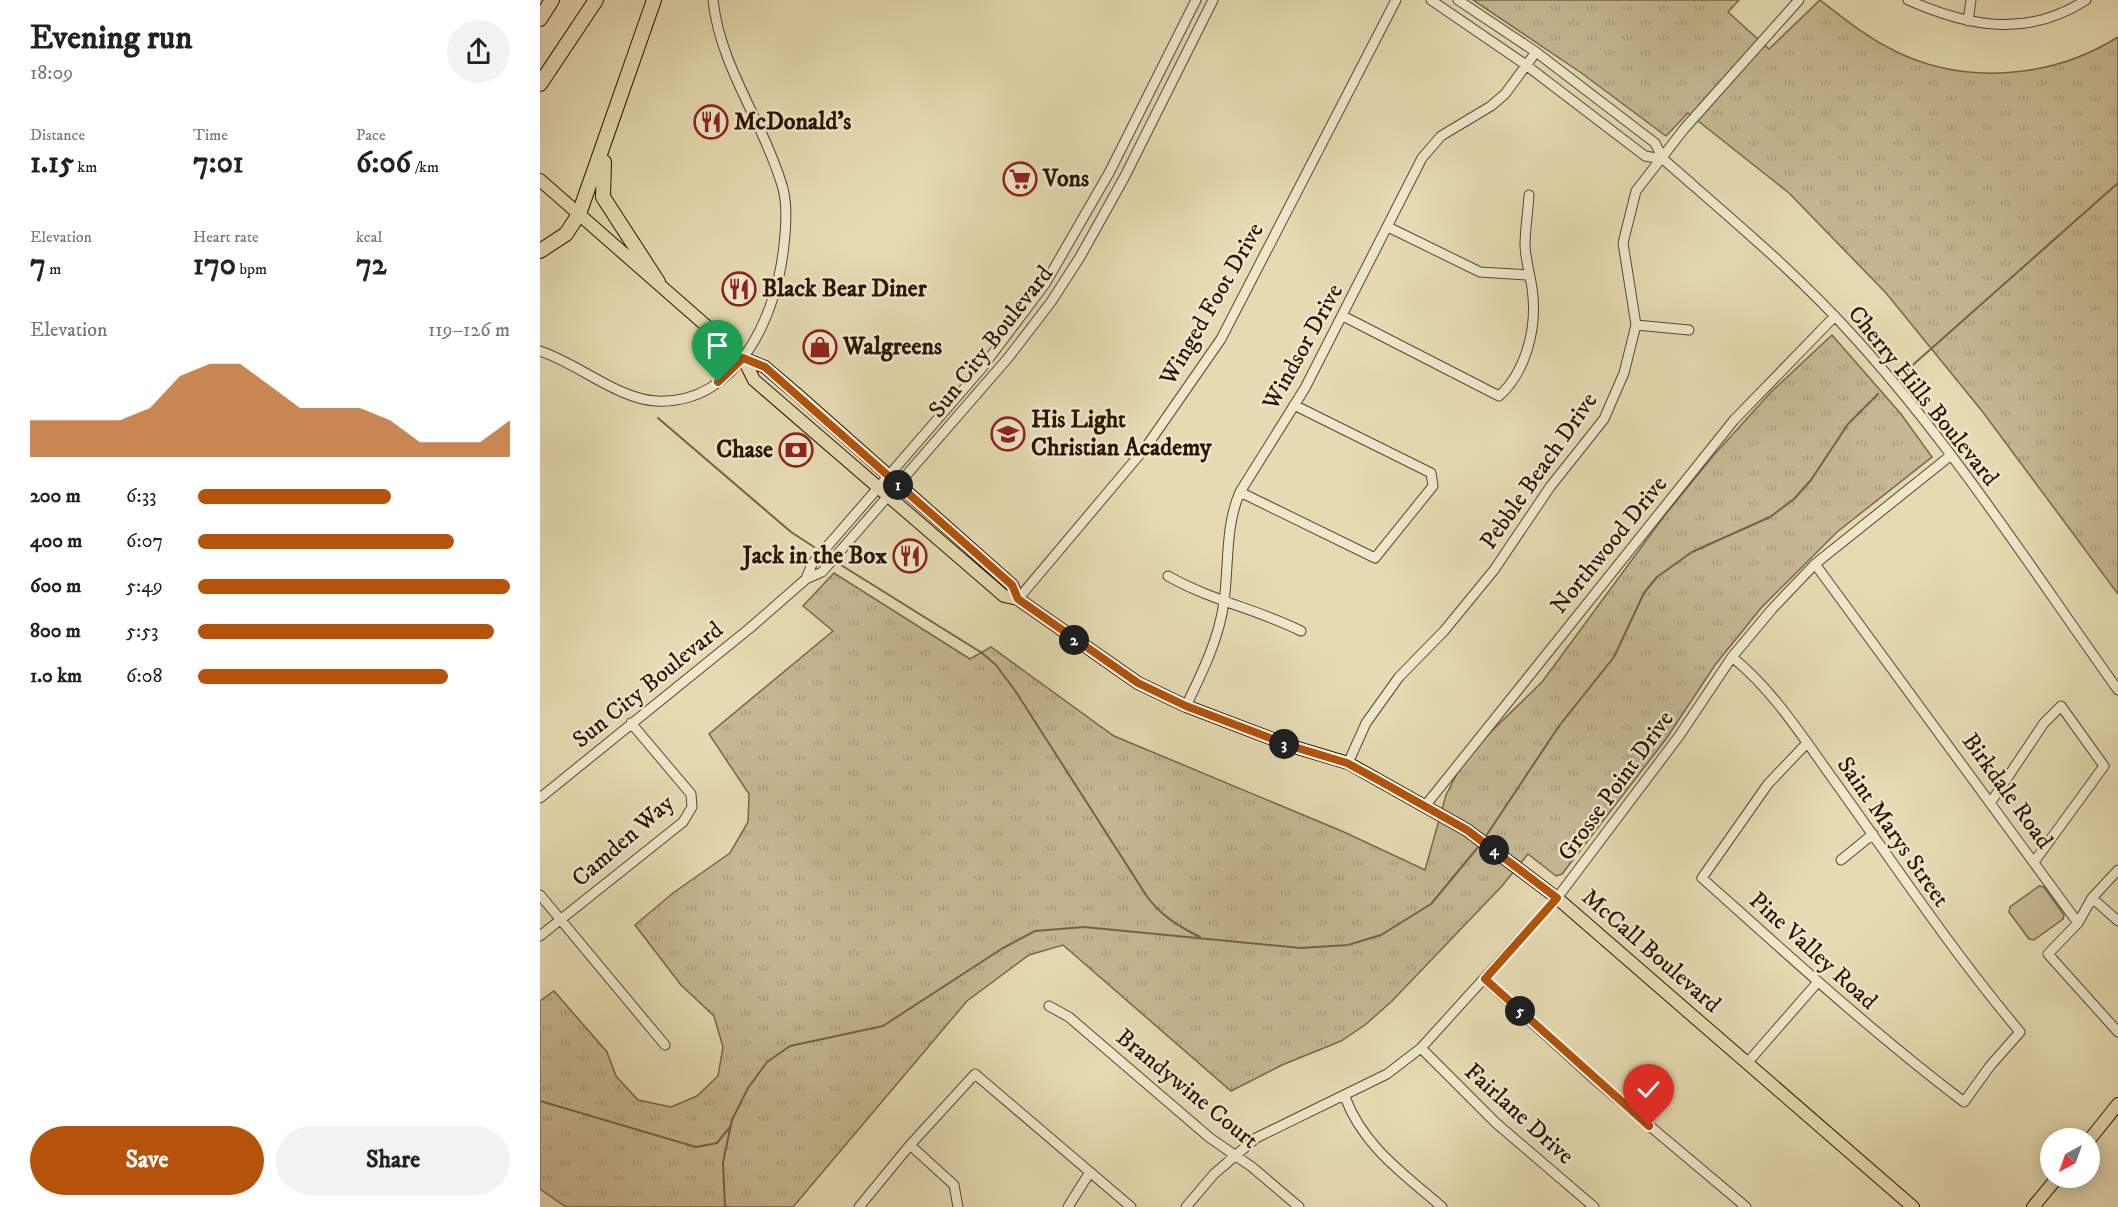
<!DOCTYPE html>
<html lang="en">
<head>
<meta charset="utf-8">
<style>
  :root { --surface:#fff; --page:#f2f2f2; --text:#222; --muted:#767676; --accent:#b45309 }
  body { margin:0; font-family:"IM FELL DW Pica",serif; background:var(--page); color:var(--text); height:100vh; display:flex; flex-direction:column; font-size:22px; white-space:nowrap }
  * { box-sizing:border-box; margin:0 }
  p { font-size:20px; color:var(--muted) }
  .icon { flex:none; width:33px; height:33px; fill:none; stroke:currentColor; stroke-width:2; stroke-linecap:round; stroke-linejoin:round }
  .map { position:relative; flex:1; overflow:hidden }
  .panel { display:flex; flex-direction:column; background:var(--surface); width:540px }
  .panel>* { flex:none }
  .needle { width:39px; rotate:220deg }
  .fabs { position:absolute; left:1500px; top:1128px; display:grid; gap:12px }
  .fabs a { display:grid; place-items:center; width:60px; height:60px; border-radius:50%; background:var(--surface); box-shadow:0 3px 15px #0003; font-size:30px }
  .pin { position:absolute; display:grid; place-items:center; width:51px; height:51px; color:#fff; margin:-62px -26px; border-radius:50% 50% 50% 0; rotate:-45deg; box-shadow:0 0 6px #0007 }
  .pin .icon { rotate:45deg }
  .km { position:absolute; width:30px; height:30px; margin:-15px; border-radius:50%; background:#222; color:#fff; font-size:16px; line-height:30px; text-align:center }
  .round { display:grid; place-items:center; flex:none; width:63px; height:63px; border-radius:32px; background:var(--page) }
  .headline { display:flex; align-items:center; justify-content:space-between; height:102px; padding:0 30px }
  h1 { font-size:33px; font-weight:700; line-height:45px }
  .metrics { display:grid; grid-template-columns:repeat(3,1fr); gap:9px; height:102px; padding:6px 30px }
  .metrics div { display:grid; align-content:center }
  .metrics b { font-size:30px; font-weight:700 }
  .metrics small { font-size:16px; font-weight:400 }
  .metrics p { font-size:16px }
  .chart { height:168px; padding:12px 30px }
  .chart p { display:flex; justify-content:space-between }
  .chart svg { width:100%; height:108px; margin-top:6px; fill:var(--accent); opacity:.7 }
  .primary-button { display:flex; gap:12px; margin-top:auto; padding:12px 30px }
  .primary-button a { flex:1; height:69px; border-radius:36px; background:var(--accent); color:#fff; font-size:24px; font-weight:700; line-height:69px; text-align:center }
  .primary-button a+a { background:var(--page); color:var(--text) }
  ul { padding:0 30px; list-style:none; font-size:20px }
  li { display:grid; grid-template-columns:96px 72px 1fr; align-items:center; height:45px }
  li i { height:15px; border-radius:8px; background:var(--accent) }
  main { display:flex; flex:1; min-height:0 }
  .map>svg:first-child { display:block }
  .grass { fill:url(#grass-tufts); stroke:#7a664a; stroke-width:1.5 }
  .park { fill:#c6b893; stroke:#7a664a; stroke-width:1.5 }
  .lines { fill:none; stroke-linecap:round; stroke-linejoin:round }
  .stream { stroke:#766248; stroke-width:2 }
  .minor-casing { stroke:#5b452e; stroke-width:11 }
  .major-casing { stroke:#2d1302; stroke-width:14 }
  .highway-casing { stroke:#2d1302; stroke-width:16 }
  .minor { stroke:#eee7cc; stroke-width:9 }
  .major { stroke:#e5dab1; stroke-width:12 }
  .highway { stroke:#e5dab1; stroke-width:14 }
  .route-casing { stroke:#fff; stroke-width:12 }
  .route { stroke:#b45309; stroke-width:8 }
  .labels { text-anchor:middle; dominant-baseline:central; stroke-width:5; stroke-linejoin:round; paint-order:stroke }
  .poi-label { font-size:24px; font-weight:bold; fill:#2d1302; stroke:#eee7cc; text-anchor:start }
  .street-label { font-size:24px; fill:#2d1302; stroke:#eee7cc }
</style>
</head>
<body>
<main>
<section class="panel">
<div class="headline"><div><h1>Evening run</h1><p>18:09</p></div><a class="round"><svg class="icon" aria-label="share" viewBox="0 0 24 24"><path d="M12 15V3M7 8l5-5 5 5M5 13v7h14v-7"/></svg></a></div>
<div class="metrics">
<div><p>Distance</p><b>1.15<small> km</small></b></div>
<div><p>Time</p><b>7:01</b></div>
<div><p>Pace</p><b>6:06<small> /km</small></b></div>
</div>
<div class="metrics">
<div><p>Elevation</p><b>7<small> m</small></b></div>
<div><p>Heart rate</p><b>170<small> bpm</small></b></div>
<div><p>kcal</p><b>72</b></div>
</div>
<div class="chart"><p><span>Elevation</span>119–126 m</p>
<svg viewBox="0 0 160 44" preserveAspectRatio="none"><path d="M0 44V29L10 29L20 29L30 29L40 24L50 11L60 6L70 6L80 15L90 24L100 24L110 24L120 29L130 38L140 38L150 38L160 29V44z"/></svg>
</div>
<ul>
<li><b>200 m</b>6:33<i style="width:62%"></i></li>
<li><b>400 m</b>6:07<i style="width:82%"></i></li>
<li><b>600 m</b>5:49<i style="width:100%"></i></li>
<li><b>800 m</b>5:53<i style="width:95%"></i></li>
<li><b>1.0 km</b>6:08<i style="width:80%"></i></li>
</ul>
<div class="primary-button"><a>Save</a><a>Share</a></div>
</section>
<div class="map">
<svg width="1578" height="1207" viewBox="0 0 1578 1207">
  <defs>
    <pattern id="grass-tufts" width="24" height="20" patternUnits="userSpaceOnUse" patternTransform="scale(1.5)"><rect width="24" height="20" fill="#c6b893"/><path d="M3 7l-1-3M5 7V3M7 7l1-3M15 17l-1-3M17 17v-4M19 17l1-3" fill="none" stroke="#aa9d7d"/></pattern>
  </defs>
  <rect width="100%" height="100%" fill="#e5dab1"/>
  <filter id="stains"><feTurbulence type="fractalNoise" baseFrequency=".00333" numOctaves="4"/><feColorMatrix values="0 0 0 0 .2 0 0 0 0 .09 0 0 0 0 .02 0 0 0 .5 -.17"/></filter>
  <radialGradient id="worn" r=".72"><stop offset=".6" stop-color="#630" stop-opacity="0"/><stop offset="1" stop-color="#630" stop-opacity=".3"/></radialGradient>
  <path class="grass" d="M 933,0 L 1199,0 L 1188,12 L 1229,49 L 1280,0 C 1303,18 1328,38 1355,51 C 1425,86 1513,78 1578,37 L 1578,594 L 1442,411 L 1346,293 L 1249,193 L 1148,113 L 1126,136 L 1040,72 Z
    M 1292,335 L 1361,414 L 1392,457 L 1297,532 L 1221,608 L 1175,665 L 1126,739 L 1022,874 L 1016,876 L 988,854 L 962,886 L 852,1001 L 825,1025 L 801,1041 L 742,1065 L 691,1091 L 523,945 L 489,955 L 427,1001 L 253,1207 L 26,1207 L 0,1189 L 0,1001 L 14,991 L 67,1052 L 76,1076 L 98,1100 L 131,1107 L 157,1096 L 178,1076 L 183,1047 L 174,1016 L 141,985 L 95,925 L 133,893 L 190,853 L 208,822 L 209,794 L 169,734 L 293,631 L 263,606 L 294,573 L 430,659 L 451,647 L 574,736 L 804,832 L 885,870 L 906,795 L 926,756 L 1002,682 L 1125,515 L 1173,456 L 1231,392 Z"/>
  <path class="park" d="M 1499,886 L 1504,887 L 1524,915 L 1523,919 L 1494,940 L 1489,939 L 1469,912 L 1470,907 Z"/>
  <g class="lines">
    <path class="stream" d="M 1366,371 L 1578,183
      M 118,418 L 251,532 L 274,547
      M 301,565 L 442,653 L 456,665 L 476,692 L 606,895 C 620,915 638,926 660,937
      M 944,839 L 1019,726 L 1074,657 L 1104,593 L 1117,577 L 1152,552 L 1230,517 L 1254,499 L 1271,480 L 1308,424 L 1338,394
      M 0,1101 L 156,1147 L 177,1143 L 190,1127
      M 185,1207 L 183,1162 L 192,1120 L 208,1088 L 227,1062 L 250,1046 L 343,1026 L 463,948 L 495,931 L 544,927 L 761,948 L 808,945 L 841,935 L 891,904 L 939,846"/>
    <g class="minor-casing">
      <path id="minor" d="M 891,0 L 986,65 L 1105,156 L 1123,159
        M 918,0 L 996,52 L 1115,143 L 1123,159 C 1188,216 1257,273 1315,338 C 1413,446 1493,571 1578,690
        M 1368,0 C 1429,27 1487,38 1546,0
        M 1428,21 L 1431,0
        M 848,227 L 940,272 L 988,275
        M 803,316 L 959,396 C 985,373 996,331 993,297 C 992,280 986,264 985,246 C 985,230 988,212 989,195
        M 1096,325 L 1149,330
        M 0,351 C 37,363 78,399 116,401 C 199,405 237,313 244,245 C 246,225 248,201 241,182 C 222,120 180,66 173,0
        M 700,492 L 835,558 L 893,486 L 891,473 L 754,405
        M 1275,564 L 1538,923 L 1508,954 L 1578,1032
        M 628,576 C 672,601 717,609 761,631
        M 266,579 L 272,564 L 441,369 L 505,284 L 569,173 L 656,0
        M 478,599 L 606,447 L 681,339 L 856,0
        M 1192,657 C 1233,690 1262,736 1293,779 C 1355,865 1411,950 1480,1032 L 1450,1066 L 1424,1102 C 1332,1032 1248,955 1162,878 L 1228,784 L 1267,743
        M 646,706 C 662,673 679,639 684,602 C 689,565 685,526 700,492 L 765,388 L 882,158 L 901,136 L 951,106 L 965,94 L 996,52
        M 808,763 L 826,723 L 859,677 L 904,631 L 954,570 L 1010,487 L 1064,419 L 1084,373 L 1096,325 L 1083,243 L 1096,191 L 1144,129 L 1259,0
        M 0,798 L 210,628 L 266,579 L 282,572 L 468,358 L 511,302 L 540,257 L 584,178 L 673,0
        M 1451,802 L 1504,723 L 1521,706 L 1564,766 L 1494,862
        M 885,806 L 1194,420 L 1295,316
        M 1301,860 L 1333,834
        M 0,895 L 125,1045
        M 1552,898 L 1578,921
        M 1538,923 L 1552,898 L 1578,870
        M 0,936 L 143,822 L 152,807 L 151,794 L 91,723
        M 944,979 L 1054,1079 L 1206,1207
        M 509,1006 L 529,1017 L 670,1138 L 712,1167 L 759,1207
        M 881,1048 L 956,1123 L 1054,1207
        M 1208,1062 L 1277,983
        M 805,1097 C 823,1146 864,1174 902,1207
        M 370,1145 L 414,1185 L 418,1207
        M 319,1207 L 370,1145 L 435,1074 L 591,1207
        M 528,1207 L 550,1172
        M 646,1207 L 674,1174 L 716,1138 L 847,1074 L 881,1048 L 1017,898 L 1139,736 L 1192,657 L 1233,608 L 1275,564 L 1410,456"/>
    </g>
    <g class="major-casing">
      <path id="major" d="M 0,180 L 203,358 L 225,367 L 259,396 L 472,585 L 478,599
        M 203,358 L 214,380 L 464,596 L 478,599 L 598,683 L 646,706 L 751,746 L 808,763 L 927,830 L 1017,898 L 1373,1207
        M 1550,1139 L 1578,1104
        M 1493,1207 L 1517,1178"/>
    </g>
    <g class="highway-casing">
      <path id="highway" d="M 0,19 L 12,0
        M 0,84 L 56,0
        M 64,162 L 63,197 L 118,282
        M 0,251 L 26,234 L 39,214 L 114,0"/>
    </g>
    <use href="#minor" class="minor"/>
    <use href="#major" class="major"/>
    <use href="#highway" class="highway"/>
  </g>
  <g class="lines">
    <g class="route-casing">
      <path id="route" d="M 178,382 L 203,358 L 225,367 L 472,585 L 478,599 L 598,683 L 646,706 L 751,746 L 807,763 L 840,781 L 927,830 L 1017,898 L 945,979 L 1109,1126"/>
    </g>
    <use href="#route" class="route"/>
  </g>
  <defs>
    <g id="restaurant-ring" transform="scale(1.725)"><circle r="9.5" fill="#eee7cc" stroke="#8f2418" stroke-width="1.5"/><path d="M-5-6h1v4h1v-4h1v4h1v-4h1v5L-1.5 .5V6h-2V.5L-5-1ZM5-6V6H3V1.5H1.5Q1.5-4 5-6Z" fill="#8f2418"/></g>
    <g id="supermarket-ring" transform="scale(1.725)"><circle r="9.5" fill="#eee7cc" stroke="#8f2418" stroke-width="1.5"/><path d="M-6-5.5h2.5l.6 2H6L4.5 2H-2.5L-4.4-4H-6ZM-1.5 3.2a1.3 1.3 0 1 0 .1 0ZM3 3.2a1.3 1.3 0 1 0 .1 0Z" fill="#8f2418"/></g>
    <g id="shop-ring" transform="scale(1.725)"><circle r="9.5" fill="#eee7cc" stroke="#8f2418" stroke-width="1.5"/><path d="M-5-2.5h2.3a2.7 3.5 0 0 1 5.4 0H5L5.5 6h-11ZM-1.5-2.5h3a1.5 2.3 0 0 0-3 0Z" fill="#8f2418"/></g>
    <g id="school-ring" transform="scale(1.725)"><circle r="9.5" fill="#eee7cc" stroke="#8f2418" stroke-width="1.5"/><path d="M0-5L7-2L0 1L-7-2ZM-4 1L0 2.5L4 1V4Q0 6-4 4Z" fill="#8f2418"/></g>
    <g id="bank-ring" transform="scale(1.725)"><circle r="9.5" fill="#eee7cc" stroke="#8f2418" stroke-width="1.5"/><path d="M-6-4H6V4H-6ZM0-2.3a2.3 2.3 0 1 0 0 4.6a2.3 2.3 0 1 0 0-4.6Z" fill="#8f2418"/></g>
  </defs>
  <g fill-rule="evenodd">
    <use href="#restaurant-ring" x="171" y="122"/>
    <use href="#supermarket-ring" x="480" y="179"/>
    <use href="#restaurant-ring" x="199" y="289"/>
    <use href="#shop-ring" x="280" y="347"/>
    <use href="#school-ring" x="468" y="434"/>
    <use href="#bank-ring" x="256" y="450"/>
    <use href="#restaurant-ring" x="370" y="556"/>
  </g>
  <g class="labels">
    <g class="poi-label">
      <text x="194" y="122">McDonald's</text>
      <text x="503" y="179">Vons</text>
      <text x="222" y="289">Black Bear Diner</text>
      <text x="303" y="347">Walgreens</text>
      <text x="491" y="420">His Light<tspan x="491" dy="28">Christian Academy</tspan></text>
      <text x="233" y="450" text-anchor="end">Chase</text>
      <text x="347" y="556" text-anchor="end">Jack in the Box</text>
    </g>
    <g class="street-label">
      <text transform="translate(672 304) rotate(-60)">Winged Foot Drive</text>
      <text transform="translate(451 342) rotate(-52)">Sun City Boulevard</text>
      <text transform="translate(763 347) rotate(-61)">Windsor Drive</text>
      <text transform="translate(1383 396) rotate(51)">Cherry Hills Boulevard</text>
      <text transform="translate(999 471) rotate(-55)">Pebble Beach Drive</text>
      <text transform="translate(1069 545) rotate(-51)">Northwood Drive</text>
      <text transform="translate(108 685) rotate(-39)">Sun City Boulevard</text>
      <text transform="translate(1076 786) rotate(-54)">Grosse Point Drive</text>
      <text transform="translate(1467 791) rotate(54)">Birkdale Road</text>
      <text transform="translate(1353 832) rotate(55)">Saint Marys Street</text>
      <text transform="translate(83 841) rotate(-41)">Camden Way</text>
      <text transform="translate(1111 951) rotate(41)">McCall Boulevard</text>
      <text transform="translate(1273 951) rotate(42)">Pine Valley Road</text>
      <text transform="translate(647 1089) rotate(39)">Brandywine Court</text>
      <text transform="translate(979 1114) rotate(42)">Fairlane Drive</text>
    </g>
  </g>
  <rect width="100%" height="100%" filter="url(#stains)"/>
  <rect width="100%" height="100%" fill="url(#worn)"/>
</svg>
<div class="fabs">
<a><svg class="needle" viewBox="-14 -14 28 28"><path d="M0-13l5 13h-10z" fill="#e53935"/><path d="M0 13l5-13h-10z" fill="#767676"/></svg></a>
</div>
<div class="pin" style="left:178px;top:382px;background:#1e9e55"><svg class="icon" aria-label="arrive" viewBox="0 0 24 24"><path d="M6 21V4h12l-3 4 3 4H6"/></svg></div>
<div class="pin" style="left:1109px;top:1126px;background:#d93025"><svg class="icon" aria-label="check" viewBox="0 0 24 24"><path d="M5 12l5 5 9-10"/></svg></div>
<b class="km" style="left:358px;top:485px">1</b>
<b class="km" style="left:534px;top:640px">2</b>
<b class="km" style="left:744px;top:744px">3</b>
<b class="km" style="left:954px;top:850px">4</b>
<b class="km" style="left:980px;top:1011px">5</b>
</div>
</main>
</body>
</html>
